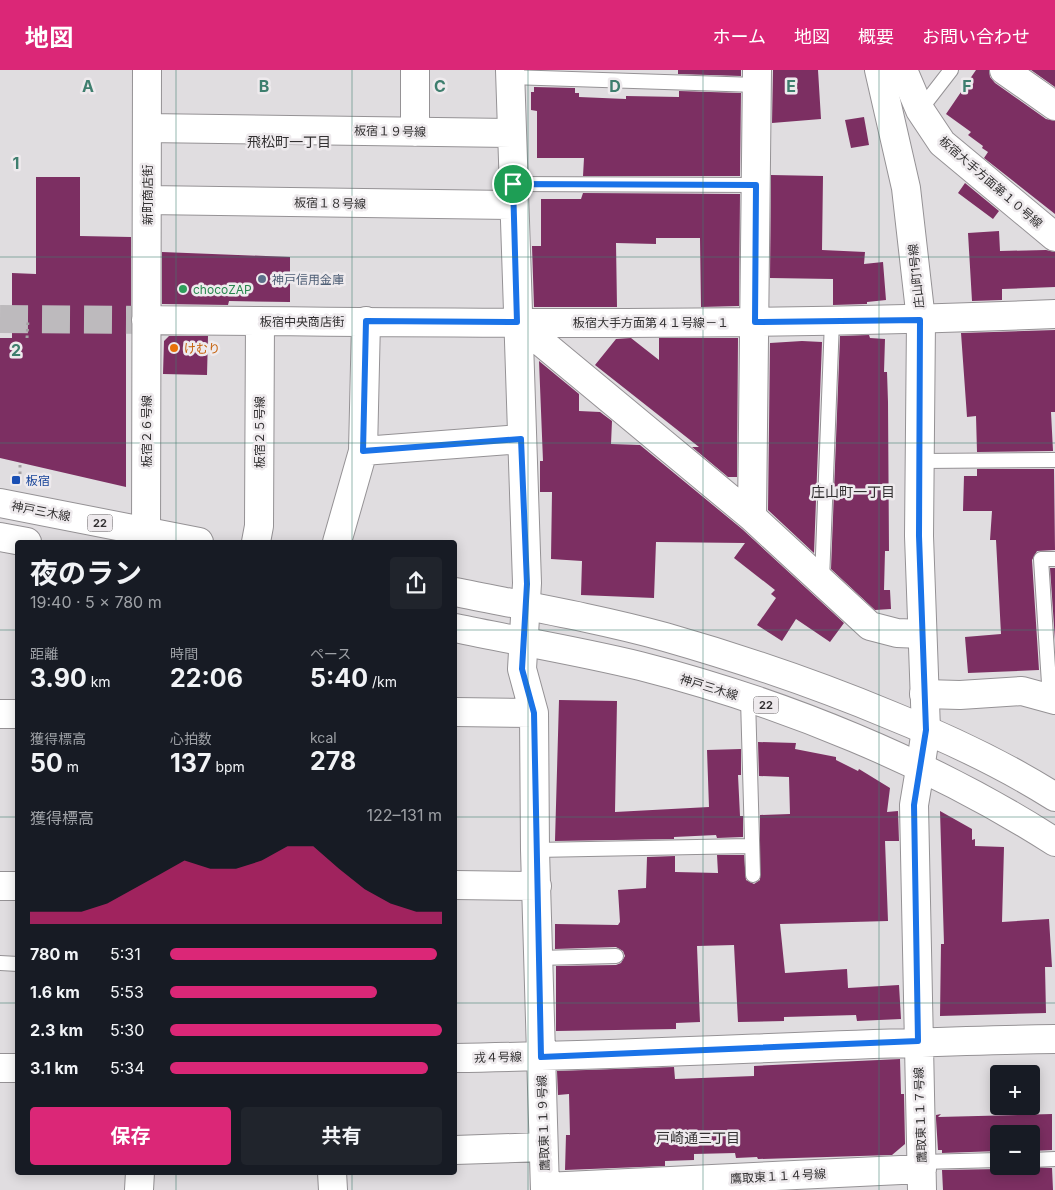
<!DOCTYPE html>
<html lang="ja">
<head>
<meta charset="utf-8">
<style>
  :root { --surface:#171b24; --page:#20242c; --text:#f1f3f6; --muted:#9ea1a6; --accent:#db2777 }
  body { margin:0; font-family:Inter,"Noto Sans JP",sans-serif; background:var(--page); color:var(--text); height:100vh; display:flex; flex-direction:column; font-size:19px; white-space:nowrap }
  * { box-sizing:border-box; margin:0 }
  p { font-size:16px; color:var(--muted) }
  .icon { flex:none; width:28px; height:28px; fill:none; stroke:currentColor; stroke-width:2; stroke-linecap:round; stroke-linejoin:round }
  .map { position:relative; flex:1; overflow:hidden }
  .drawer { position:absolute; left:15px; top:470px; width:442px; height:635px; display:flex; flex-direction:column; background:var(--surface); border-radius:5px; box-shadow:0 2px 12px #0003 }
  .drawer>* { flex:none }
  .tools { position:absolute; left:990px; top:995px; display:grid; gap:10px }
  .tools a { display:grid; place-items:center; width:50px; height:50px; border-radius:5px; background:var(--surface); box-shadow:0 2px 12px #0003; font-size:25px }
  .pin { position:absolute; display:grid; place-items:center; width:42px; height:42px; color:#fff; margin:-21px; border:2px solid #fff; border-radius:50%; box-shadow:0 1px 5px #0007 }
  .round { display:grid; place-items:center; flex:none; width:52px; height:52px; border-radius:5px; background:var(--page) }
  .overview { display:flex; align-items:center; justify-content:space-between; height:85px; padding:0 15px }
  h1 { font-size:28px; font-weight:700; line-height:38px }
  .metrics { display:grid; grid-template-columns:repeat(3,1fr); gap:8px; height:85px; padding:5px 15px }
  .metrics div { display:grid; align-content:center }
  .metrics b { font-size:25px; font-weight:700 }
  .metrics small { font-size:14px; font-weight:400 }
  .metrics p { font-size:14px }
  .chart { height:140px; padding:10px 15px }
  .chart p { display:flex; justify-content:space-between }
  .chart svg { width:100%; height:90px; margin-top:5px; fill:var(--accent); opacity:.7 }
  .action { display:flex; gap:10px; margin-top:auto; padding:10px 15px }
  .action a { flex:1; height:58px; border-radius:5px; background:var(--accent); color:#fff; font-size:20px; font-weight:700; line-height:58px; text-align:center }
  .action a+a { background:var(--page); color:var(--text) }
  ul { padding:0 15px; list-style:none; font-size:16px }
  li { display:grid; grid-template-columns:80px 60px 1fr; align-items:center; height:38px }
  li i { height:12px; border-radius:6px; background:var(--accent) }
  header { display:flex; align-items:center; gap:30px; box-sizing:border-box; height:70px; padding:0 25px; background:var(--accent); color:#fff }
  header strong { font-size:24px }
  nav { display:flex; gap:28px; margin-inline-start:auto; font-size:18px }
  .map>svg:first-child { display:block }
  .building { fill:#7c2f62 }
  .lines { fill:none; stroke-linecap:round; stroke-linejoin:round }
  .street-tunnel { stroke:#bdbabd; stroke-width:28; stroke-dasharray:28 14; stroke-linecap:butt }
  .lane-casing { stroke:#959295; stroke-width:16 }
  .street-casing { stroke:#959295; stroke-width:30 }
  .secondary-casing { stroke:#959295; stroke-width:30 }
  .primary-casing { stroke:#959295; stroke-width:30 }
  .path { stroke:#a5a2a4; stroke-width:3; stroke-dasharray:2.5 4; stroke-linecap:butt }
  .lane { stroke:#fff; stroke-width:14 }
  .street { stroke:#fff; stroke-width:28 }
  .secondary { stroke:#fff; stroke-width:28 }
  .primary { stroke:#fff; stroke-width:28 }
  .route-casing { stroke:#fff; stroke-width:10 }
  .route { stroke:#1a73e8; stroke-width:6 }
  .grid { fill:none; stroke:#3e7e6e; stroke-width:1; stroke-opacity:0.55 }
  .service-dot { fill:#5c6f8a; stroke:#eeeaed; stroke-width:2 }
  .leisure-dot { fill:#2e9e5b; stroke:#eeeaed; stroke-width:2 }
  .food-dot { fill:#e8710a; stroke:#eeeaed; stroke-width:2 }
  .transit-dot { fill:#1a4fb4; stroke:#eeeaed; stroke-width:2 }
  .labels { text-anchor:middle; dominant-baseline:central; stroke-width:5; stroke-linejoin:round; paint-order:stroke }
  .shield { fill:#eeeaed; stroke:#6a6869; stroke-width:1 }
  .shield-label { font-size:11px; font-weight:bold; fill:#323031 }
  .street-label { font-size:12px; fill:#323031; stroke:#eeeaed }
  .service-label { font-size:12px; fill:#4e5e75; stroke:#eeeaed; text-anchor:start }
  .leisure-label { font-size:12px; fill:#27864d; stroke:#eeeaed; text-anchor:start }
  .food-label { font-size:12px; fill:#c56008; stroke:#eeeaed; text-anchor:start }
  .transit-label { font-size:12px; fill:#164399; stroke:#eeeaed; text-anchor:start }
  .neighbourhood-label { font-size:14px; fill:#323031; stroke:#eeeaed }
  .grid-label { font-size:16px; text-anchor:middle; font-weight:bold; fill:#3e7e6e; stroke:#eeeaed; stroke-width:5; stroke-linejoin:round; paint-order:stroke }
</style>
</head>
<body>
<header>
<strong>地図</strong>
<nav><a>ホーム</a><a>地図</a><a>概要</a><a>お問い合わせ</a></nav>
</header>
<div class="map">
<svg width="1055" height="1120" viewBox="0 0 1055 1120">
  <rect width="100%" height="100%" fill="#e0dde0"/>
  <path class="building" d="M 678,0 L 741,0 L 741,6 L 678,4 Z
    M 773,0 L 818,0 L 821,49 L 772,53 Z
    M 976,0 L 989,0 L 990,7 L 995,13 L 1046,49 L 1055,51 L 1055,144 L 984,88 L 988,82 L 982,78 L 983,76 L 968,65 L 971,62 L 946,44 Z
    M 1031,0 L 1055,0 L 1055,17 Z
    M 534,17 L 575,18 L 575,23 L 579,23 L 579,27 L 626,29 L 626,26 L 679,27 L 679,21 L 741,23 L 740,106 L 583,106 L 584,88 L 537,88 L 537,41 L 531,40 L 531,22 L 534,22 Z
    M 864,47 L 869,75 L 851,78 L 845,50 Z
    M 771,105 L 823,106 L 822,180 L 865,182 L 864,194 L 883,192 L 886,230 L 867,232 L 867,234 L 833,235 L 833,209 L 770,208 Z
    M 36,107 L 80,107 L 80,166 L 131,167 L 131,237 L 126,237 L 126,417 L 0,388 L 0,268 L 12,268 L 12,203 L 36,204 Z
    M 965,113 L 999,141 L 993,149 L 958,123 Z
    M 583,123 L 740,124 L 739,236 L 701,237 L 700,168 L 656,168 L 656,174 L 616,173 L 617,237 L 534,237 L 532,176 L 541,176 L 541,129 L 581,129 Z
    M 999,161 L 1000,181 L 1046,180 L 1055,182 L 1055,217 L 1002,219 L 1002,230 L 972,231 L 968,163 Z
    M 162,182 L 290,187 L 290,232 L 229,231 L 228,235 L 162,234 Z
    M 1055,260 L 1055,342 L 1051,342 L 1053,381 L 977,382 L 976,346 L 967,347 L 961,263 Z
    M 869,265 L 870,268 L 885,269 L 884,302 L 887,302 L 888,332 L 889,481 L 885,481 L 884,520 L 890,520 L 891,539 L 875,540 L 831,499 L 840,266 Z
    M 169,266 L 208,266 L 207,305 L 163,304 L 164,271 Z
    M 631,268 L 659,290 L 659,268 L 738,268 L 737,407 L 728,407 L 692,377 L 699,377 L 595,295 L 616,269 Z
    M 802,271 L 822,272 L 814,483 L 768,440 L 770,273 Z
    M 539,291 L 579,324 L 579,341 L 600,342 L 612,351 L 611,374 L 640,375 L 742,459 L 844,553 L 830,572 L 796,549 L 782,571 L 757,555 L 776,528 L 771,524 L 775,520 L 734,488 L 745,473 L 656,472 L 654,528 L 581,525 L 582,491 L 551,489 L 552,422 L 540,422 L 540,391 L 543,391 Z
    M 977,399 L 1054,399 L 1055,480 L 1037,481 L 1032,490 L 1039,600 L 968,603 L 965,567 L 1001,564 L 996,470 L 990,470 L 992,441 L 963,441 L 964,406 L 977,406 Z
    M 1050,498 L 1055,498 L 1055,570 Z
    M 559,630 L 617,631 L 615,742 L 709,737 L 707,680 L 741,679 L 741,705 L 738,705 L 740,746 L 743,746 L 743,767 L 717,768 L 716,765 L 674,767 L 674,769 L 555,771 Z
    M 758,672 L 796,673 L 795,679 L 836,687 L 836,690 L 858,701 L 859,699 L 890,718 L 887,742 L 898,741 L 899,771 L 885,771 L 888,851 L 780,854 L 785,903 L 847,899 L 848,918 L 899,915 L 901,949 L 857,951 L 856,945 L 784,947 L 784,951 L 738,952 L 734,875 L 697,876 L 700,952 L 676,953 L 676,959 L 556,961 L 556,896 L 616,895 L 621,893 L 625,886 L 623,881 L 616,877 L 555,879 L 555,854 L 618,855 L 620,852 L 618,820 L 646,818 L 647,787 L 675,786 L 675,802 L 718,803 L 717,785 L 744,785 L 746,810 L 754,814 L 760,810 L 760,745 L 790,744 L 789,707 L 759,706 Z
    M 940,741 L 972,759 L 972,770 L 975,769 L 975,776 L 1004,777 L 1002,852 L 1049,849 L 1052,897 L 1045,897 L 1046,943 L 940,946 L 941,874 L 944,874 Z
    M 900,989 L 901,1024 L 904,1024 L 905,1074 L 892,1085 L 758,1089 L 757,1087 L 736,1088 L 735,1083 L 694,1084 L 694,1090 L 665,1091 L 665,1096 L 565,1100 L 566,1065 L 570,1065 L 569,1024 L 558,1025 L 557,1001 L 674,997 L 675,1009 L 754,1006 L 754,996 Z
    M 941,1044 L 938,1047 L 1052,1044 L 1052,1080 L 1031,1081 L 1031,1064 L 999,1064 L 999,1081 L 942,1083 L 942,1080 L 938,1080 L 936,1049 L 936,1045 Z
    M 1005,1096 L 1052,1098 L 1053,1120 L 943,1120 L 942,1100 L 999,1099 Z"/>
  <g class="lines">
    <path class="street-tunnel" d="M 0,249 L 146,250"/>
    <g class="lane-casing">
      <path id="lane" d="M 510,7 L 757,15
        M 920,40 L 951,0
        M 513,114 L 756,115
        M 921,391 L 1055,390
        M 822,510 L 832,251
        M 748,629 L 753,805
        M 1050,629 L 1041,489 L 1055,489
        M 535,780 L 750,776
        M 538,888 L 616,886
        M 0,893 L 18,894
        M 1031,1090 L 1055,1089
        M 921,1092 L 999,1090"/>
    </g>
    <g class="street-casing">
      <path id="street" d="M 415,0 L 415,62
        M 510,0 L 527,513 L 522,599 L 534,643 L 535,780 L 545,1120
        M 903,0 L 920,40 L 942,73 L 1055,167
        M 1004,0 L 1055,36
        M 147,58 L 512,63
        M 147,130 L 514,135
        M 146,250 C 449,253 752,257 1055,244
        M 517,252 L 752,447 L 870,556 L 897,563 L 922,564
        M 363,381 L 521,369
        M 752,447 L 757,0
        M 146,472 L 147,0
        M 256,472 L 259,456 L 260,251
        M 337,472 L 363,381 L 366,251
        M 924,624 L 960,625 L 1022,621 L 1055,630
        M 455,642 L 534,643
        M 0,644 L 18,644
        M 920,699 L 914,735 L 922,1120
        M 455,815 L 537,816
        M 0,816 L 18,816
        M 455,988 C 655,985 855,972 1055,969
        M 0,998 L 18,998
        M 455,1080 L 543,1077
        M 332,1102 L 333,1120
        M 545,1117 L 922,1099
        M 139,1120 L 140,1102"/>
    </g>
    <g class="secondary-casing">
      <path id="secondary" d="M 879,0 L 906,118 L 921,250 L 919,466 L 926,660 L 920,699"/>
    </g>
    <g class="primary-casing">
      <path id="primary" d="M 0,433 L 199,472
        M 0,467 L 27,472
        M 455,522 C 525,536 596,548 665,567 C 742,589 816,614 890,645 C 947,668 1003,694 1055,727
        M 455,558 C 517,571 579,581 640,596 C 782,632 932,693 1055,772"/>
    </g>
    <path class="path" d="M 27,268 L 28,250
      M 20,404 L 20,393"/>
    <use href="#lane" class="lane"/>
    <use href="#street" class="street"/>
    <use href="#secondary" class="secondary"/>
    <use href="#primary" class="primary"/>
  </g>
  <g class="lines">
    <g class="route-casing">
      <path id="route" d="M 513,114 L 756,115 L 755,252 L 920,250 L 919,466 L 926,660 L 914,735 L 918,971 L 541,987 L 534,643 L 522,599 L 527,514 L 521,369 L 363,381 L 366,251 L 517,252 Z"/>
    </g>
    <use href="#route" class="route"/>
  </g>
  <path class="grid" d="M 176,0 L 176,472M 352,0 L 352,472M 528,0 L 528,1120M 703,0 L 703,1120M 879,0 L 879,1120M 0,187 L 1055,187M 0,373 L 1055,373M 0,560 L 18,560M 455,560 L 1055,560M 0,747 L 18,747M 455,747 L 1055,747M 0,933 L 18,933M 455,933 L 1055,933M 176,1102 L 176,1120M 352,1102 L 352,1120"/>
  <circle class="service-dot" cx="262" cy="209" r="5"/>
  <circle class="leisure-dot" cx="183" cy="219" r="5"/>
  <circle class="food-dot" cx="174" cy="278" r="5"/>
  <rect class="transit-dot" x="11" y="405" width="10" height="10" rx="2.5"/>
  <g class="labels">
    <g class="shield">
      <rect x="87.5" y="444.5" width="25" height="17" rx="4"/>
      <rect x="753.5" y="626.5" width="25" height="17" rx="4"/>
    </g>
    <g class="shield-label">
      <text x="100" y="453">22</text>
      <text x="766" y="635">22</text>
    </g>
    <g class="street-label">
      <text transform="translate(390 61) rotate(1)">板宿１９号線</text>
      <text transform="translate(991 112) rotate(41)">板宿大手方面第１０号線</text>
      <text transform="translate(147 125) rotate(-90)">新町商店街</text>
      <text transform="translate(330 133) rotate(1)">板宿１８号線</text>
      <text transform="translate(916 206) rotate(-96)">庄山町1号線</text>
      <text x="302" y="251">板宿中央商店街</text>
      <text x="651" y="252">板宿大手方面第４１号線－１</text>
      <text transform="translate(146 361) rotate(-90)">板宿２６号線</text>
      <text transform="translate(259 362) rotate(-90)">板宿２５号線</text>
      <text transform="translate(41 441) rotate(11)">神戸三木線</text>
      <text transform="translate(709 617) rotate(17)">神戸三木線</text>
      <text transform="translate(498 987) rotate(-1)">戎４号線</text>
      <text transform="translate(920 1045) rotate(-92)">鷹取東１１７号線</text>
      <text transform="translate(543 1053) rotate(-92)">鷹取東１１９号線</text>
      <text transform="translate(778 1106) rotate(-3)">鷹取東１１４号線</text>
    </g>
    <g class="service-label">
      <text x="272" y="209">神戸信用金庫</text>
    </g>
    <g class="leisure-label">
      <text x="193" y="219">chocoZAP</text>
    </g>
    <g class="food-label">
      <text x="184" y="278">けむり</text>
    </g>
    <g class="transit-label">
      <text x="26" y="410">板宿</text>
    </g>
    <g class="neighbourhood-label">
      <text x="289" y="71">飛松町一丁目</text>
      <text x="853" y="421">庄山町一丁目</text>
      <text x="698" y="1067">戸崎通三丁目</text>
    </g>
  </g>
  <g class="grid-label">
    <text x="88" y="22">A</text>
    <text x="264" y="22">B</text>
    <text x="440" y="22">C</text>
    <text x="615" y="22">D</text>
    <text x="791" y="22">E</text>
    <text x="967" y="22">F</text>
    <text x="16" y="99">1</text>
    <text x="16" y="286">2</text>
  </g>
</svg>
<div class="tools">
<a>+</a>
<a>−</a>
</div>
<div class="pin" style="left:513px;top:114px;background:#1e9e55"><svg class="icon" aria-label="arrive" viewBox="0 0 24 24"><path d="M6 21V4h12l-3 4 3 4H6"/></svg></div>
<section class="drawer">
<div class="overview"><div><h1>夜のラン</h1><p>19:40 · 5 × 780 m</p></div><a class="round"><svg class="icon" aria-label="share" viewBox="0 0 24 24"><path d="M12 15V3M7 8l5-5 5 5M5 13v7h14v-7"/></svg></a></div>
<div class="metrics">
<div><p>距離</p><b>3.90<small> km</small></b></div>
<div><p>時間</p><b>22:06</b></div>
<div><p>ペース</p><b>5:40<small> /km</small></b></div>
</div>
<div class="metrics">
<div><p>獲得標高</p><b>50<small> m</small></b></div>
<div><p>心拍数</p><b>137<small> bpm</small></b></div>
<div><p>kcal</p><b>278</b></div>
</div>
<div class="chart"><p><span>獲得標高</span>122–131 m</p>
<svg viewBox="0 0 160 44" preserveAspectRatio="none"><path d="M0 44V38L10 38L20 38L30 34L40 27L50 20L60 13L70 17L80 17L90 13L100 6L110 6L120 17L130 27L140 34L150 38L160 38V44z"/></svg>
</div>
<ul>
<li><b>780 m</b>5:31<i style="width:98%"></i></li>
<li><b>1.6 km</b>5:53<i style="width:76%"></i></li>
<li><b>2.3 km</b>5:30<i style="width:100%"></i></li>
<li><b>3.1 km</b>5:34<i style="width:95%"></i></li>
</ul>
<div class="action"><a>保存</a><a>共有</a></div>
</section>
</div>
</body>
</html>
